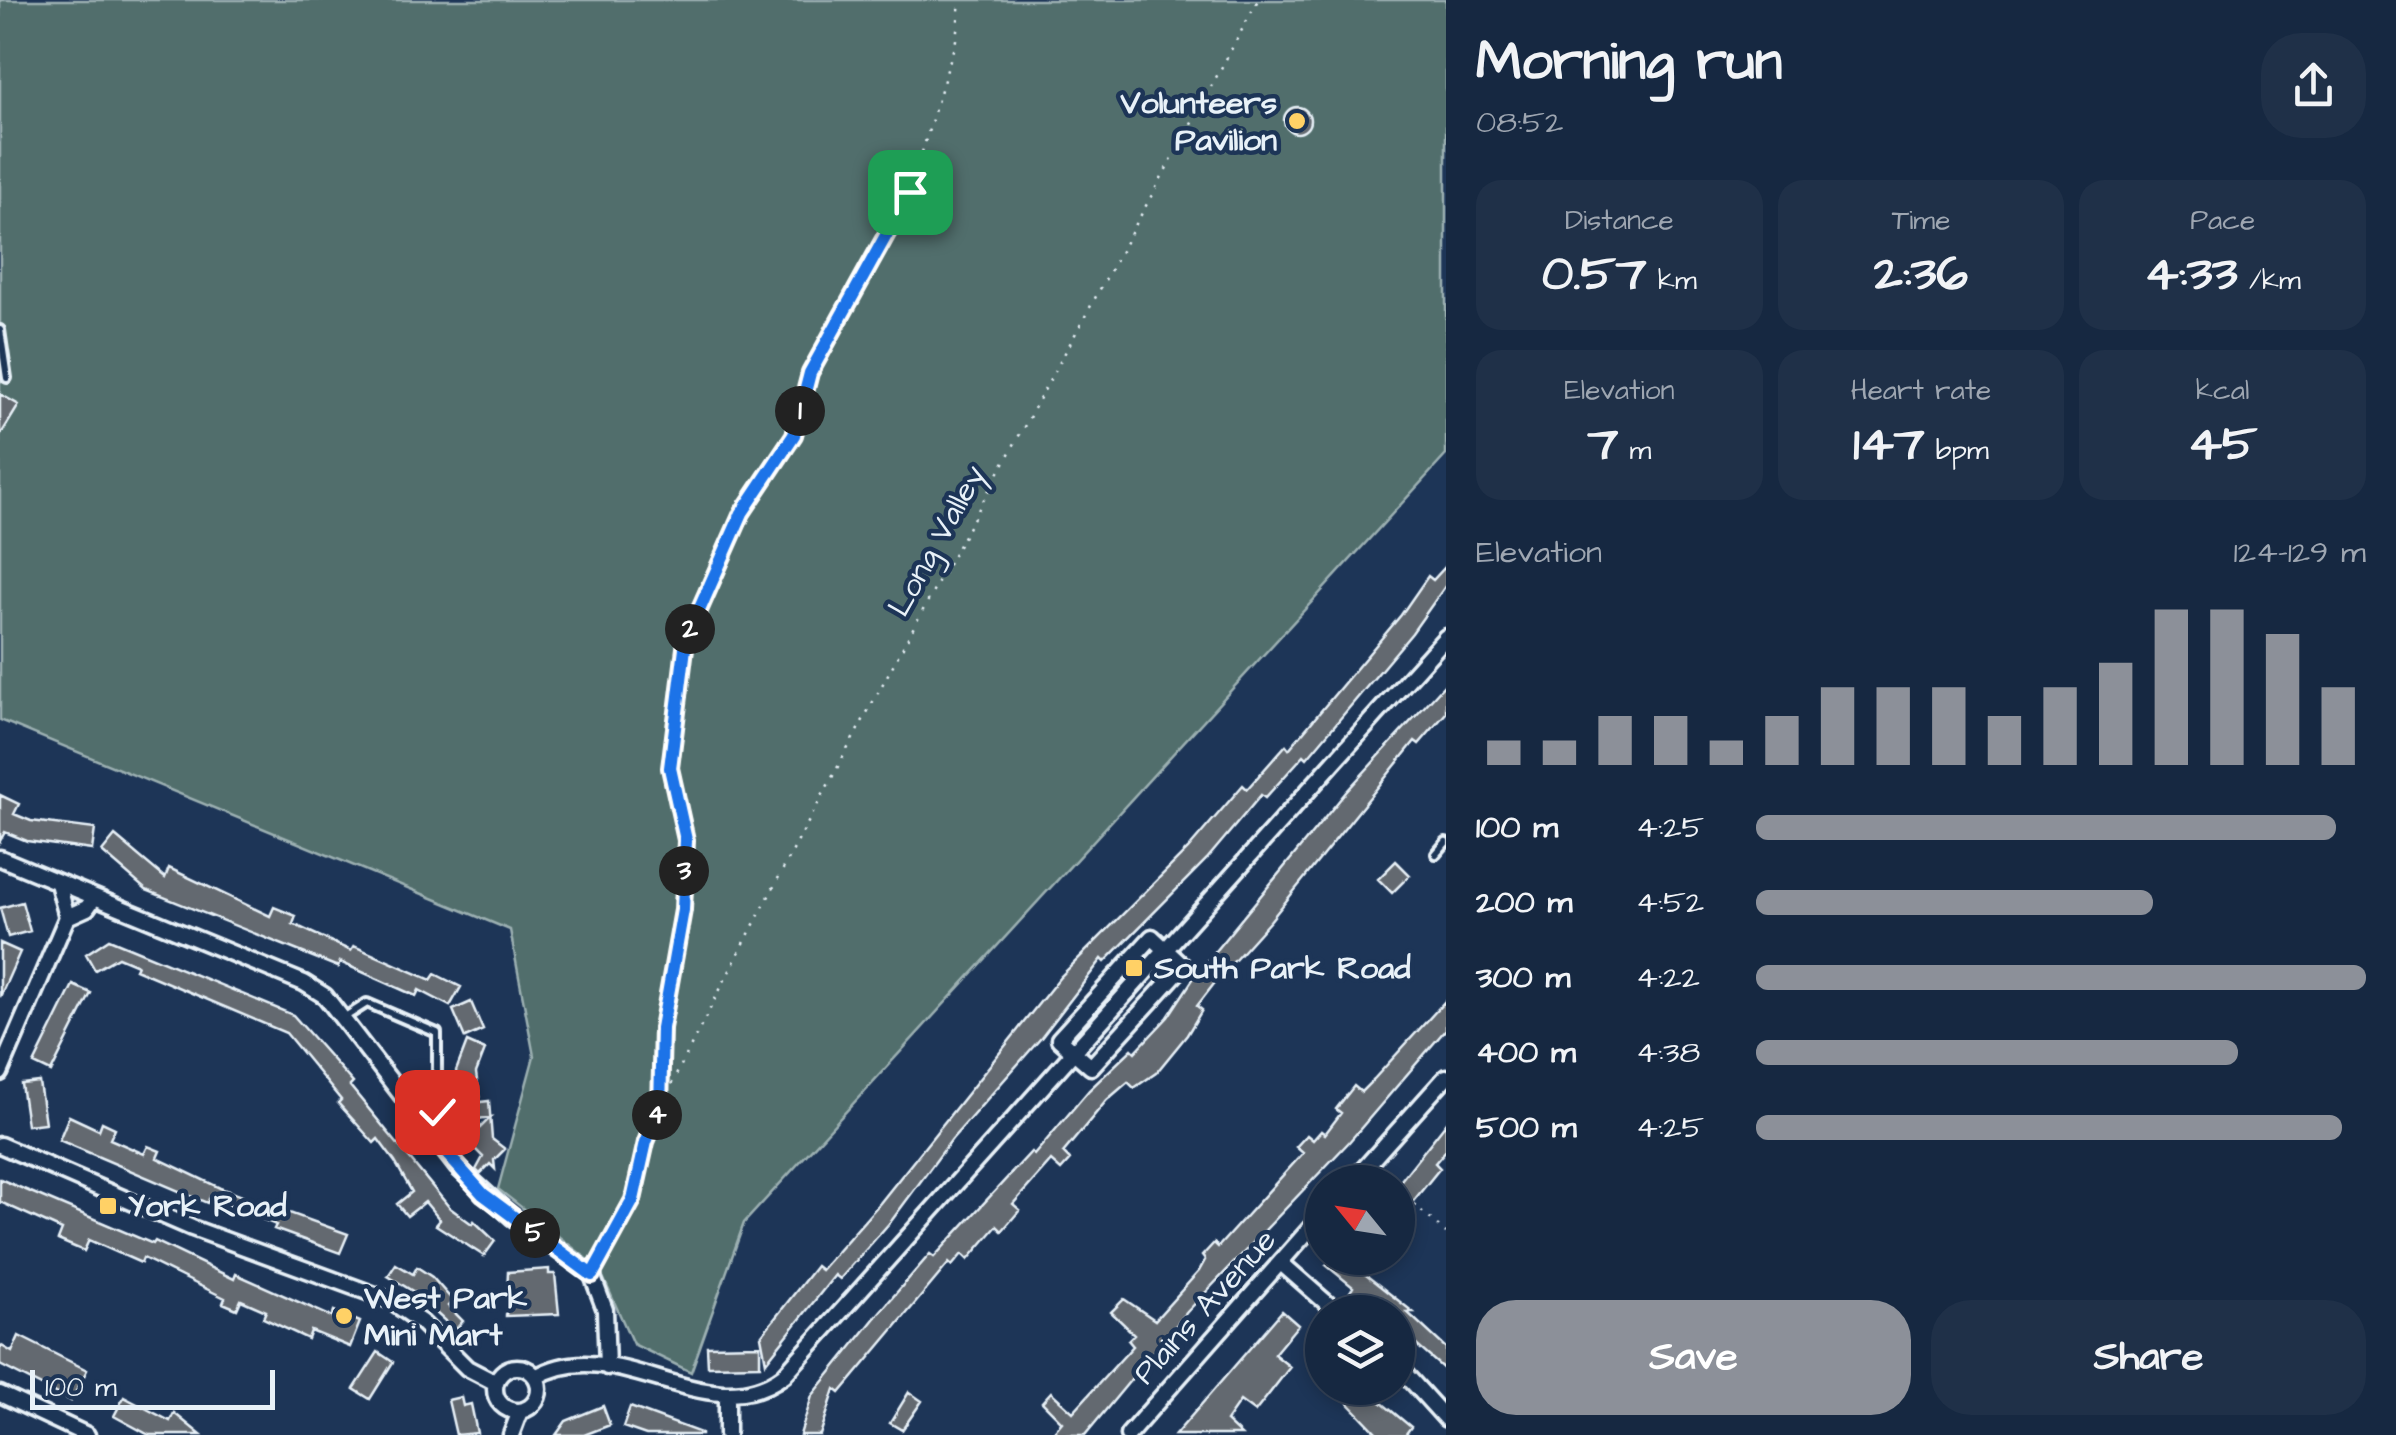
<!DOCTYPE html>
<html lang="en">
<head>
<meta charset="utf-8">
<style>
  :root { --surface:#162841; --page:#1f3048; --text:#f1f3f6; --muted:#9ea6b1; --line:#35445a; --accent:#8c9099 }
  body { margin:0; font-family:"Architects Daughter",sans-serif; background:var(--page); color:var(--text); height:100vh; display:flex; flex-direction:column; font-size:38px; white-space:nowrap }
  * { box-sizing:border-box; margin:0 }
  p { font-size:32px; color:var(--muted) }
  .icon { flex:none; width:55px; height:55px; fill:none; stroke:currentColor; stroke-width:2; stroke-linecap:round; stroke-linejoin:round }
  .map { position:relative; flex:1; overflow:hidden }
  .drawer { display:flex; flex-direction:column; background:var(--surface); width:950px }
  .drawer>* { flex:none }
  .needle { width:65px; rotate:300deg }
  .controls { position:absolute; left:1305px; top:1165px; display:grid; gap:20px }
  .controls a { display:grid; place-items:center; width:110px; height:110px; border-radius:50%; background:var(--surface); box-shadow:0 5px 15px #0003,0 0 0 2px var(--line); font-size:50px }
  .scale { position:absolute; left:30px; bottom:25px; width:245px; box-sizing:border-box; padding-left:10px; border:5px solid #e8f1f8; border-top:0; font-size:28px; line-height:35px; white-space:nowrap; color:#e8f1f8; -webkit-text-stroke:8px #1d3557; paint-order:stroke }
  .pin { position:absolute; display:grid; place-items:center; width:85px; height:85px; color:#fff; margin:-42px; border-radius:20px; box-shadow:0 5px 15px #0006 }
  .km { position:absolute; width:50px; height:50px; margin:-25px; border-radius:50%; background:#222; color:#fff; font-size:28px; line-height:50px; text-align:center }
  .round { display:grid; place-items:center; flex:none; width:105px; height:105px; border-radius:40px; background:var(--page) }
  .head { display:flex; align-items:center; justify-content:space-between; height:170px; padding:0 30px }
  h1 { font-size:55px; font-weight:700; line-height:75px }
  .stats { display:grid; grid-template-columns:repeat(3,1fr); gap:15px; height:170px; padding:10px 30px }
  .stats div { display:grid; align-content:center; border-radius:25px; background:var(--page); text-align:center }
  .stats b { font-size:50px; font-weight:700 }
  .stats small { font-size:28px; font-weight:400 }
  .stats p { font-size:28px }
  .chart { height:280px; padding:20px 30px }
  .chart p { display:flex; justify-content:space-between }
  .chart svg { width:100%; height:180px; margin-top:10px; stroke:var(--accent); stroke-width:6 }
  .primary-button { display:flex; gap:20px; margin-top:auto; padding:20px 30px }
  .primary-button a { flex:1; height:115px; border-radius:40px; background:var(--accent); color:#fff; font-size:40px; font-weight:700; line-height:115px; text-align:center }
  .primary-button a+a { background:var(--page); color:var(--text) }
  ul { padding:0 30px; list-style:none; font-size:32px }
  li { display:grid; grid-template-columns:160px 120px 1fr; align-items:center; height:75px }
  li i { height:25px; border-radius:12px; background:var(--accent) }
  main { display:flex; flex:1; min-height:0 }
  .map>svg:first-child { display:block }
  .green { fill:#516e6c; stroke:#9cb0b2; stroke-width:2.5 }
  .building { fill:#64696f; stroke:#e8f1f8; stroke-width:2.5 }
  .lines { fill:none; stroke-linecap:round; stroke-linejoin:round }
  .service-casing { stroke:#e8f1f8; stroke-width:14 }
  .minor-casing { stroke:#e8f1f8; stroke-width:21 }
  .path { stroke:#e8f1f8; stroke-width:2.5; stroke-dasharray:2.5 8; stroke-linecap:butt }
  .service { stroke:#1d3557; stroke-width:6 }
  .minor { stroke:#1d3557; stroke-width:14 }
  .route-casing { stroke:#fff; stroke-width:20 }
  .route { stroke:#1a73e8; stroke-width:12 }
  .poi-dot { fill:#ffd166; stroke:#1d3557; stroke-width:4 }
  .labels { text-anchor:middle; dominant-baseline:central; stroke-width:9; stroke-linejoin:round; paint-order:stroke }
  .poi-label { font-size:32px; font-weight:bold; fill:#e8f1f8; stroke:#1d3557; text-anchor:start }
  .street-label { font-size:32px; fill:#e8f1f8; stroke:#1d3557 }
</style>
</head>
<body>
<main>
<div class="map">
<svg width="1446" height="1435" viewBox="0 0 1446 1435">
  <rect width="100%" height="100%" fill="#1d3557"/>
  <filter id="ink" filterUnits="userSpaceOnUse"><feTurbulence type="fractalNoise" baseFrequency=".01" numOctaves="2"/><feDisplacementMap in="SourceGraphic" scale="20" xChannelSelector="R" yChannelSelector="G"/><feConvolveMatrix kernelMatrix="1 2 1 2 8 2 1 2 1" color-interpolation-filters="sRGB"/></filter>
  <g filter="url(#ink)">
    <path class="green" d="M 0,0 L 1446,0 L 1446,455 L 744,1223 L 691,1372 L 633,1344 L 599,1268 L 498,1189 L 534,1056 L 510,930 L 0,720 Z"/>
    <path class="building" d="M1284 120a13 13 0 1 1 26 0a13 13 0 1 1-26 0Z
      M 0,394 L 19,405 L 0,436 Z
      M 1446,566 L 1446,585 L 1412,633 L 1307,758 L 1304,755 L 1265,798 L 1261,795 L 1207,859 L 1105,962 L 1102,959 L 1041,1038 L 952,1139 L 892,1220 L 840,1279 L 835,1275 L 766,1362 L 761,1336 L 816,1266 L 821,1270 L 880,1203 L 1060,977 L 1188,849 L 1243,785 L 1247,789 L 1286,745 L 1289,749 L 1401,615 L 1428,576 L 1433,580 Z
      M 1446,683 L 1446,713 L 1419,744 L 1415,741 L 1270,921 L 1217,980 L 1197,1006 L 1202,1010 L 1187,1035 L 1156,1073 L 1134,1088 L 1128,1082 L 1107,1100 L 1063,1153 L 1070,1160 L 1061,1170 L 1051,1161 L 1013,1204 L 1020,1210 L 1002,1231 L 997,1226 L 968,1260 L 962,1254 L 952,1266 L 949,1263 L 840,1393 L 835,1389 L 820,1435 L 800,1435 L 812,1396 L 878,1314 L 930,1254 L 934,1257 L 1031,1152 L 1034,1155 L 1089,1090 L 1132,1049 L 1135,1052 L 1168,1017 L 1197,973 L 1346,792 Z
      M 0,795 L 19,804 L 14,814 L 31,821 L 95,829 L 92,850 L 27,841 L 5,832 L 0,841 Z
      M 115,836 L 165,878 L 169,868 L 270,916 L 274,907 L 296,916 L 293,924 L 351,951 L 354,946 L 431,980 L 435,974 L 461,987 L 450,1006 L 419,990 L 416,996 L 340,962 L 338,967 L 146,890 L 102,852 Z
      M 1396,861 L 1410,875 L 1392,893 L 1378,879 Z
      M 22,902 L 30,931 L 8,937 L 0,908 Z
      M 109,939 L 293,1015 L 353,1083 L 350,1086 L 450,1208 L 472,1224 L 474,1221 L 495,1241 L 484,1256 L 436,1225 L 440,1220 L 425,1202 L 407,1216 L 397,1204 L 412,1192 L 395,1162 L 378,1139 L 374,1143 L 338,1103 L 341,1100 L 286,1033 L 135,969 L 137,965 L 118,957 L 95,970 L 86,954 Z
      M 0,943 L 20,952 L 0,997 Z
      M 73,985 L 91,993 L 51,1072 L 34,1064 Z
      M 1446,1000 L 1446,1029 L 1349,1142 L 1187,1312 L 1085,1435 L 1051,1435 L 1062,1422 L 1042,1402 L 1051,1392 L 1073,1412 L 1133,1346 L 1128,1340 L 1134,1334 L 1111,1312 L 1124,1299 L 1155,1320 L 1199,1271 L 1205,1260 L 1202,1256 L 1214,1243 L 1218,1247 L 1303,1153 L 1296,1147 L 1307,1135 L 1313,1140 L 1321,1131 L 1325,1134 L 1341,1113 L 1336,1109 L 1354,1086 L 1361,1092 L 1374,1079 Z
      M 471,1002 L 483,1030 L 465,1038 L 453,1010 Z
      M 467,1042 L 485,1050 L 476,1073 L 480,1102 L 489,1101 L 492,1139 L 505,1149 L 494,1160 L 495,1169 L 490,1164 L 480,1174 L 476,1170 L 483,1157 L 467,1141 L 491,1117 L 464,1121 L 456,1071 Z
      M 39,1082 L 45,1123 L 27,1125 L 21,1084 Z
      M 69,1116 L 99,1130 L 102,1122 L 115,1128 L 110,1139 L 144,1154 L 148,1146 L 160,1151 L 157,1158 L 220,1188 L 348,1234 L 340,1253 L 274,1229 L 276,1225 L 210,1197 L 207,1203 L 59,1140 Z
      M 1446,1123 L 1446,1150 L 1435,1163 L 1440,1168 L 1398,1220 L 1398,1184 Z
      M 0,1179 L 153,1244 L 155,1241 L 234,1279 L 236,1274 L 332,1317 L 334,1311 L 360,1322 L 350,1347 L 311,1331 L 308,1339 L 263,1318 L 266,1311 L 241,1300 L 237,1309 L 223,1303 L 225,1298 L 143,1258 L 141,1263 L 89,1240 L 84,1251 L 58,1240 L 62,1230 L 0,1202 Z
      M 1332,1258 L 1360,1258 L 1353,1265 L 1413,1312 L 1407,1312 L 1446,1348 L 1446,1371 L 1398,1329 L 1398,1312 L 1376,1312 L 1350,1292 L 1353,1287 L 1326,1265 Z
      M 396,1264 L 413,1274 L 417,1267 L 432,1277 L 453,1301 L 448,1306 L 463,1321 L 455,1330 L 425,1303 L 427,1300 L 388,1276 Z
      M 549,1269 L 549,1274 L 555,1274 L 559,1314 L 506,1316 L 508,1272 Z
      M 1282,1311 L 1298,1325 L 1274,1354 L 1290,1367 L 1255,1412 L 1240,1401 L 1226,1421 L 1241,1435 L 1175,1435 Z
      M 19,1336 L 87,1370 L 71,1401 L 0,1365 L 0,1345 L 12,1352 Z
      M 760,1345 L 760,1365 L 708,1366 L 707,1346 Z
      M 378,1352 L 393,1362 L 370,1399 L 354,1389 Z
      M 1334,1388 L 1364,1388 L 1411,1427 L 1405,1435 L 1379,1435 Z
      M 909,1392 L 922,1401 L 902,1430 L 890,1423 Z
      M 124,1397 L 170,1421 L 174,1413 L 201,1435 L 149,1435 L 114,1416 Z
      M 461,1397 L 463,1406 L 471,1404 L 477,1433 L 456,1435 L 448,1400 Z
      M 603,1406 L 610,1425 L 584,1435 L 556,1435 L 566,1421 Z
      M 630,1407 L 701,1433 L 701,1435 L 646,1435 L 623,1427 Z"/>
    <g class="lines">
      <g class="service-casing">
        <path id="service" d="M 0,330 L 7,378
          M 1436,854 L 1446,842
          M 345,1017 L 367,1003 L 437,1033 L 437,1112 L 427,1127"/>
      </g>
      <g class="minor-casing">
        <path id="minor" d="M 0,858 L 304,983 L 325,996 L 457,1167 L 512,1217 L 592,1275 L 605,1310 L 607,1367
          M 67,917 L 87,908 L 94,898
          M 1152,937 L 1183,966 L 1091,1067 L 1059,1039 Z
          M 0,1073 L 67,917 L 58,883
          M 0,1145 L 192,1228 L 389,1300 L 421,1322 L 467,1368 L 496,1383
          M 1352,1182 L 1446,1077
          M 1281,1263 L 1337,1312
          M 1398,1366 L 1446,1419
          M495 1389a22 22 0 1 1 44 0a22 22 0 1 1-44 0Z
          M 536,1377 C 616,1329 708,1433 784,1375 L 1446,637
          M 0,1394 L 87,1435
          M 727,1394 L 727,1435
          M 511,1435 L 520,1411
          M 1128,1435 L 1322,1215"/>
      </g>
      <path class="path" d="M 662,1103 C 850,730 1060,368 1258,0
        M 1379,1174 L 1389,1182
        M 1398,1190 L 1446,1233
        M 600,1264 L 633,1200 L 645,1142 L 660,1107 L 662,1028 L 683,910 L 686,840 L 670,768 L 685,640 L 741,513 L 794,435 L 810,373 L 910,192 L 956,40 L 960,0"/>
      <use href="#service" class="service"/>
      <use href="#minor" class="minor"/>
    </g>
  </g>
  <g class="lines" filter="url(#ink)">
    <g class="route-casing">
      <path id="route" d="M 437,1112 L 425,1129 L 483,1194 L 592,1275 L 633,1200 L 646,1142 L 660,1107 L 662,1028 L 683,910 L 686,840 L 670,768 L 686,640 L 742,513 L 794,435 L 810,373 L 910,192"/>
    </g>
    <use href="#route" class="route"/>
  </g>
  <g class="poi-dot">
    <circle cx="1297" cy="121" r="10"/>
    <rect x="1124" y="958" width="20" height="20" rx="5"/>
    <rect x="98" y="1196" width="20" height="20" rx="5"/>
    <circle cx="344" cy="1316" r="10"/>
  </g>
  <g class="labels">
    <g class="poi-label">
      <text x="1277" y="103" text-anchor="end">Volunteers<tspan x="1277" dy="37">Pavilion</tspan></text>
      <text x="1154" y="968">South Park Road</text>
      <text x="128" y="1206">York Road</text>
      <text x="364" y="1298">West Park<tspan x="364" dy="37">Mini Mart</tspan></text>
    </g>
    <g class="street-label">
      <text transform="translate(937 541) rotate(-61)">Long Valley</text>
      <text transform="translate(1205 1307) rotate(-48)">Plains Avenue</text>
    </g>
  </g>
</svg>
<div class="controls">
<a><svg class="needle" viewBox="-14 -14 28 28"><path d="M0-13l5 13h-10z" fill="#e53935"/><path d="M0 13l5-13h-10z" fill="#9ea6b1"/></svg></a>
<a><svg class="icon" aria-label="layers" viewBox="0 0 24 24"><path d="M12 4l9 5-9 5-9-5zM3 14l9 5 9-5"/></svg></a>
</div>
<div class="scale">100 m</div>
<div class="pin" style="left:910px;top:192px;background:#1e9e55"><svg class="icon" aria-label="arrive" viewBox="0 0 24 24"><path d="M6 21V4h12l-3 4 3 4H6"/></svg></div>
<div class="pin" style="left:437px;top:1112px;background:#d93025"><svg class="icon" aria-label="check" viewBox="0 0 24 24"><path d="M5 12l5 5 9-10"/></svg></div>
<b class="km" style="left:800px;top:411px">1</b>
<b class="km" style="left:690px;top:629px">2</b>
<b class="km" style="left:684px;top:871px">3</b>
<b class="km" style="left:657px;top:1115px">4</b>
<b class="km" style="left:535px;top:1233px">5</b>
</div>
<section class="drawer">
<div class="head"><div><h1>Morning run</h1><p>08:52</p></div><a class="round"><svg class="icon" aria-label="share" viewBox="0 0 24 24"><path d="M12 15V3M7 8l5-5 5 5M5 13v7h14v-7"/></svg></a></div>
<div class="stats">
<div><p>Distance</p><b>0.57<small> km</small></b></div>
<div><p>Time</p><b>2:36</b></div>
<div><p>Pace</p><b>4:33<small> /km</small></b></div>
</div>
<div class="stats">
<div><p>Elevation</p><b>7<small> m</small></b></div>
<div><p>Heart rate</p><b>147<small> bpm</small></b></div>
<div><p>kcal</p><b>45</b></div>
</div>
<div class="chart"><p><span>Elevation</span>124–129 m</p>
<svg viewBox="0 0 160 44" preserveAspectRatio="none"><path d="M5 44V38M15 44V38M25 44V32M35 44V32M45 44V38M55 44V32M65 44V25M75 44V25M85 44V25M95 44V32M105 44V25M115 44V19M125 44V6M135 44V6M145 44V12M155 44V25"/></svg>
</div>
<ul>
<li><b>100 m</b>4:25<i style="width:95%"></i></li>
<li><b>200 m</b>4:52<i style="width:65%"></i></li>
<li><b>300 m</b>4:22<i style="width:100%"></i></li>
<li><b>400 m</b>4:38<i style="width:79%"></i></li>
<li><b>500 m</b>4:25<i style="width:96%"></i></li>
</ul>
<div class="primary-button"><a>Save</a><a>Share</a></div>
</section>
</main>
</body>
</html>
